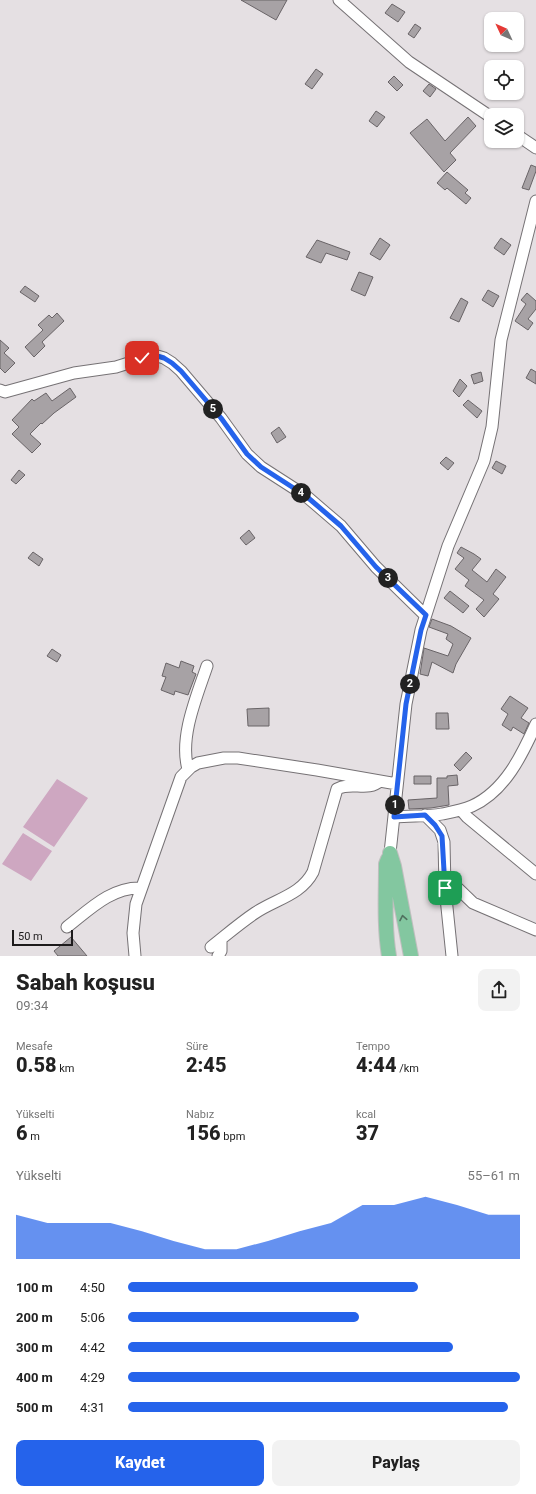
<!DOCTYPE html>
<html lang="tr">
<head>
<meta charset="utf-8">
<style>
  :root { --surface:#fff; --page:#f2f2f2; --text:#222; --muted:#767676; --accent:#2563eb }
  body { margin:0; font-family:Roboto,sans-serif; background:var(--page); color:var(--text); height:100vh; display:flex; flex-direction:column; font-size:15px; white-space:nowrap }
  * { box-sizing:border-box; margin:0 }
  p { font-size:13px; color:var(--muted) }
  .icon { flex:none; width:22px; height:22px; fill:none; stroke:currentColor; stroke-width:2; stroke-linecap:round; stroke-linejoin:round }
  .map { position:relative; height:956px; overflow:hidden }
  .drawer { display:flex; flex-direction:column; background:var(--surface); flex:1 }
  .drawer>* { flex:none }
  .needle { width:26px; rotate:314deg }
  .tools { position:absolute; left:484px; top:12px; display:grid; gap:8px }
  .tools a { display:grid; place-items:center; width:40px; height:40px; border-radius:8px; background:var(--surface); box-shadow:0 1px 3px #0004; font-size:20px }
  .scale { position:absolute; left:12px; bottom:10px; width:61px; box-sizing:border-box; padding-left:4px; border:2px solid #1d1b1c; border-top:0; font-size:11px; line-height:14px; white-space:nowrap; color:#1d1b1c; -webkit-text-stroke:3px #e5e0e3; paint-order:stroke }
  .pin { position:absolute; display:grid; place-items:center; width:34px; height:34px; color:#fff; margin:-17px; border-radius:8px; box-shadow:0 2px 6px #0006 }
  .km { position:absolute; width:20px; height:20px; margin:-10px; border-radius:50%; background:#222; color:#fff; font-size:11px; line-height:20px; text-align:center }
  .round { display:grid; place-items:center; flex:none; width:42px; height:42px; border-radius:8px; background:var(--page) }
  .head { display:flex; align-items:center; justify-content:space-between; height:68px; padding:0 16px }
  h1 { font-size:22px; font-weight:800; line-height:30px }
  .metrics { display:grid; grid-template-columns:repeat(3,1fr); gap:6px; height:68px; padding:4px 16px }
  .metrics div { display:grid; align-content:center }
  .metrics b { font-size:20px; font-weight:800 }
  .metrics small { font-size:11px; font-weight:400 }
  .metrics p { font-size:11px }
  .chart { height:112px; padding:8px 16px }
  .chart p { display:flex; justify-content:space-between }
  .chart svg { width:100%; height:72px; margin-top:4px; fill:var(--accent); opacity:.7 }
  .primary-button { display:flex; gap:8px; margin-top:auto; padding:8px 16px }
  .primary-button a { flex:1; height:46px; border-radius:8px; background:var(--accent); color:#fff; font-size:16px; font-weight:800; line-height:46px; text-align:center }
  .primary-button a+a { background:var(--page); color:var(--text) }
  ul { padding:0 16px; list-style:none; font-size:13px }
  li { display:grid; grid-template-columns:64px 48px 1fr; align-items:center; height:30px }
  li i { height:10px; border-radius:5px; background:var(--accent) }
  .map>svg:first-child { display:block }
  .green { fill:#cea7c1 }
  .building { fill:#a7a2a5; stroke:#696467 }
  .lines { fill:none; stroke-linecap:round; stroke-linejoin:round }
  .minor-casing { stroke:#767275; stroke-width:13 }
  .major-casing { stroke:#c0bfbf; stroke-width:16 }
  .minor { stroke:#fff; stroke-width:11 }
  .major { stroke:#83c7a0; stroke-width:14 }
  .oneway { stroke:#50715e }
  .route-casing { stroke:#fff; stroke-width:8 }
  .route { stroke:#2563eb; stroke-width:5 }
</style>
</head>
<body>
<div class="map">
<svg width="536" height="956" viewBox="0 0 536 956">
  <rect width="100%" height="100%" fill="#e5e0e3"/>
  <path class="green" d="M 57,779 L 88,798 L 54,847 L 23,827 Z
    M 23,833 L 52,851 L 31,881 L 2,864 Z"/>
  <path class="building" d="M 241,0 L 287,0 L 276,20 Z
    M 392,4 L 405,12 L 398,22 L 385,13 Z
    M 415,24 L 421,28 L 414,38 L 408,34 Z
    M 316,69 L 323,74 L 312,89 L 305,84 Z
    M 394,76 L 403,85 L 397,91 L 388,82 Z
    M 429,84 L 436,89 L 430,97 L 423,91 Z
    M 376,111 L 385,117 L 377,127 L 369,121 Z
    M 468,117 L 476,126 L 450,153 L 456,160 L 444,172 L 410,133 L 427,119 L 445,141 Z
    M 531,165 L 536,167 L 536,171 L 529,190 L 522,188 Z
    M 447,172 L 468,190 L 465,193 L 471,198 L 466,204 L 447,188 L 445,190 L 437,183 Z
    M 380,238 L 390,245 L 380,260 L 370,254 Z
    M 501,238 L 511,245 L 504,255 L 494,248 Z
    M 317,240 L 350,252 L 347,260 L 326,253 L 321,263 L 306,257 Z
    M 359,272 L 373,277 L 365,296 L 351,290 Z
    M 25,286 L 39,296 L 35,302 L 20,292 Z
    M 488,290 L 499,296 L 493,307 L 482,300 Z
    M 527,293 L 536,301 L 536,309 L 528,319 L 533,323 L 528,330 L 515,321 L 526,304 L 521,300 Z
    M 461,298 L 468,302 L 459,322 L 450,318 Z
    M 57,313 L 64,321 L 42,342 L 45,346 L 34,357 L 25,347 L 43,330 L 38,325 L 49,315 L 52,318 Z
    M 0,340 L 9,348 L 4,353 L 15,363 L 5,373 L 0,368 Z
    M 531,369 L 536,372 L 536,384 L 526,378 Z
    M 481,372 L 483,381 L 474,384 L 471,375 Z
    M 460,379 L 467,386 L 459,397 L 453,391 Z
    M 70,388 L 76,397 L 54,413 L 42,424 L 41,423 L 30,434 L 41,444 L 32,453 L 12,434 L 19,427 L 12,420 L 32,399 L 34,401 L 46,393 L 52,401 Z
    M 468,400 L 482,411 L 477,418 L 463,405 Z
    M 279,427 L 286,437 L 277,443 L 271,433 Z
    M 446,457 L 454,463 L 448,470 L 440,463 Z
    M 496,461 L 506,466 L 502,474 L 492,468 Z
    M 19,470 L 25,475 L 16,484 L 11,480 Z
    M 249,530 L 255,538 L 246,545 L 240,538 Z
    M 461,547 L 474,554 L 481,559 L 472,570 L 487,582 L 496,569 L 506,577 L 493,594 L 499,599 L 484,617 L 476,609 L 484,600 L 465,586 L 469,580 L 455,569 L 464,558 L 457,553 Z
    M 33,552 L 43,559 L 39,566 L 28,558 Z
    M 450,591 L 469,606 L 463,613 L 444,598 Z
    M 432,619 L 451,626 L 471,638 L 456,664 L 453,673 L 432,662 L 428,676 L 420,674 L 424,648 L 448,656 L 453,644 L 446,639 L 448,634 L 429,627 Z
    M 52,649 L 61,655 L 57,662 L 47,656 Z
    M 181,661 L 194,666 L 192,672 L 196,674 L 188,695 L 175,691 L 174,695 L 161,690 L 166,677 L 162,676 L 166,663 L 179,668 Z
    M 510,696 L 528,708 L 521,718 L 529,723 L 524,734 L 513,727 L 511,731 L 502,725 L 508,714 L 501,709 Z
    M 269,708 L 269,726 L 248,726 L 247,709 Z
    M 436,713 L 448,713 L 449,729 L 436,729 Z
    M 466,752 L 472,758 L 460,771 L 454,765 Z
    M 457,775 L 458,785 L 448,786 L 449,805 L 431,808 L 409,809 L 408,800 L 437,798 L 437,778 L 447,778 L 447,776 Z
    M 414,776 L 431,776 L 431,784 L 414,784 Z
    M 71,937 L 87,956 L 58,956 L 54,951 Z"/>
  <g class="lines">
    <g class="minor-casing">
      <path id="minor" d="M 339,0 L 409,62 L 491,117
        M 517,135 L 536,148
        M 0,390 L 5,392 L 74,373 L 116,367 L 154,355 L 164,358 L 172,363 L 181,371 L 221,418 L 247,454 L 261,467 L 306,496 L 341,526 L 376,567 L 425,615
        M 188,769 C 179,737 197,696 207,666
        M 461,810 L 467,817 L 536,874
        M 425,815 L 440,830 L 444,842 L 445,888 L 452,956
        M 394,817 C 410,815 427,817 442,814 C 452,812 463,810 472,806 C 505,791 522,755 536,724
        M 390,853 L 406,704 L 421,630 L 448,546 L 484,461 L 492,427 L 501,340 L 536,201
        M 445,876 L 473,903 L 536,930
        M 67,927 C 89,910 111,887 141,888
        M 211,947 C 225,936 240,923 255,913 C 276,899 301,895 313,872 L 337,789 C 351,781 368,792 380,781
        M 135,956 L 133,933 L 136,904 L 181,777 L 191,767 L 198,763 L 224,758 L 238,758 L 317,770 L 397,784
        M 218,956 L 221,951 L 221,939"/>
    </g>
    <g class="major-casing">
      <path id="major" d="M 390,853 L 394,866 L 411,956
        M 388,859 L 386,864 C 386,895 384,926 389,956"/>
    </g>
    <use href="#minor" class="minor"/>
    <use href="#major" class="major"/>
  </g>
  <defs><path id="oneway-chevron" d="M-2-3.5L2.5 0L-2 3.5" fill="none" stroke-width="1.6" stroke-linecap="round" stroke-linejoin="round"/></defs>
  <use class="oneway" href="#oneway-chevron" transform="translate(403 918) rotate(-101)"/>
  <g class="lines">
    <g class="route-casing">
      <path id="route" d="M 142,358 L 154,355 L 164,358 L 172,363 L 181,371 L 221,418 L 247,454 L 261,467 L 306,496 L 341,526 L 376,567 L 426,615 L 421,630 L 406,704 L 394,817 L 425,815 L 435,825 L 442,836 L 445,888"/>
    </g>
    <use href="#route" class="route"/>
  </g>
</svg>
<div class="tools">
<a><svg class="needle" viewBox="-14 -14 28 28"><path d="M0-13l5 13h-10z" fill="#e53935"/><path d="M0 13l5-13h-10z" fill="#767676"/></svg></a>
<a><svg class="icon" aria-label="locate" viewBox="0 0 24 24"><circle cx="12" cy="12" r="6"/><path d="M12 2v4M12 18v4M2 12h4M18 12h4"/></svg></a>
<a><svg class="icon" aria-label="layers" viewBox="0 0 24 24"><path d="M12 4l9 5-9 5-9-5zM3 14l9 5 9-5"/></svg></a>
</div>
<div class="scale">50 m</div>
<div class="pin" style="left:445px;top:888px;background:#1e9e55"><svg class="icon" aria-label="arrive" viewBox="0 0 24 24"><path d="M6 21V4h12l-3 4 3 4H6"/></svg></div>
<div class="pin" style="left:142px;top:358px;background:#d93025"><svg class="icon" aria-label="check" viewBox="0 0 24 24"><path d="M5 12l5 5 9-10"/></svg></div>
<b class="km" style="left:395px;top:805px">1</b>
<b class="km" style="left:410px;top:684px">2</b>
<b class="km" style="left:388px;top:578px">3</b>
<b class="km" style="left:301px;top:493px">4</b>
<b class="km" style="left:213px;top:409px">5</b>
</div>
<section class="drawer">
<div class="head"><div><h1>Sabah koşusu</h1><p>09:34</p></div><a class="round"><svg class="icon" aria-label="share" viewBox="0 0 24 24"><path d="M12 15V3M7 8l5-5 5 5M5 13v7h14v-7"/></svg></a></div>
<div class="metrics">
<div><p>Mesafe</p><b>0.58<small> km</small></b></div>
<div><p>Süre</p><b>2:45</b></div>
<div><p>Tempo</p><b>4:44<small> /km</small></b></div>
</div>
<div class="metrics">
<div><p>Yükselti</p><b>6<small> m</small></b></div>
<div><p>Nabız</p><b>156<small> bpm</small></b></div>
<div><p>kcal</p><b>37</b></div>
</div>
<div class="chart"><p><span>Yükselti</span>55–61 m</p>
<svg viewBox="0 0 160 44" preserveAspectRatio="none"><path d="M0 44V17L10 22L20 22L30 22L40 27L50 33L60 38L70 38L80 33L90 27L100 22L110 11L120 11L130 6L140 11L150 17L160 17V44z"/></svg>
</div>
<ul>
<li><b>100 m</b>4:50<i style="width:74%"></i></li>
<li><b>200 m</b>5:06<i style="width:59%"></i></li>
<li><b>300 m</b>4:42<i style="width:83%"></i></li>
<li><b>400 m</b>4:29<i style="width:100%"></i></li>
<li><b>500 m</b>4:31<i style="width:97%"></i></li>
</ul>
<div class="primary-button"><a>Kaydet</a><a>Paylaş</a></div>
</section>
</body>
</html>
